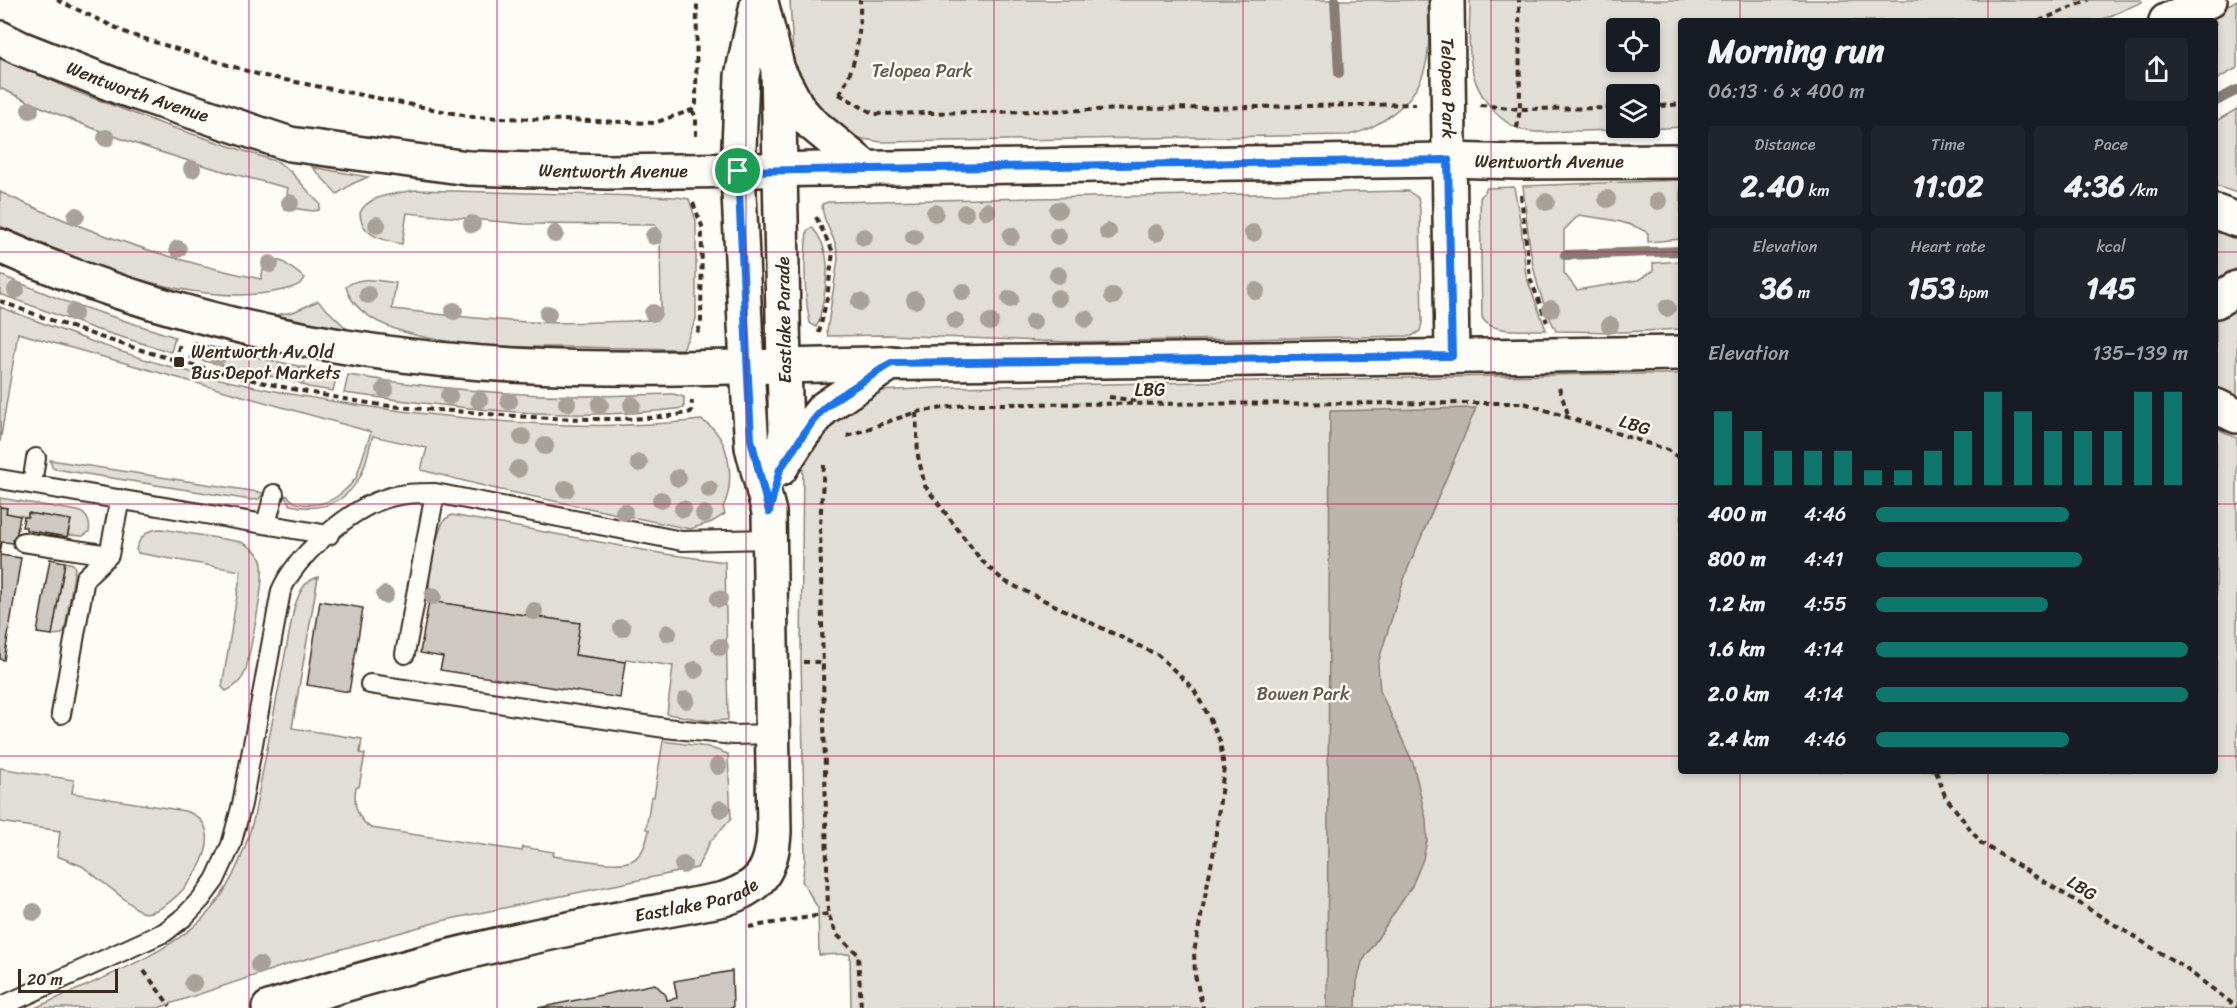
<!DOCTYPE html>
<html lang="en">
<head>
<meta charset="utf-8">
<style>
  :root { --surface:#171b24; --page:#20242c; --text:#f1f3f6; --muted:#9ea1a6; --accent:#0f766e }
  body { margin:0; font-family:Sriracha,sans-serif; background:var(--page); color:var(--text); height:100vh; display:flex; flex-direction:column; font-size:22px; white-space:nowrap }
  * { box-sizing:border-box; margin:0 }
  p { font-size:20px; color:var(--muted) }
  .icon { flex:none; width:33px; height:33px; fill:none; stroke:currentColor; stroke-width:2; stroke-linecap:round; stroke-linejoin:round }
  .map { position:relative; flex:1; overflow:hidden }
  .drawer { position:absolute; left:1678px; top:18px; width:540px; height:756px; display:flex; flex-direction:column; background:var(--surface); border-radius:6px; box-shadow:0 3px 9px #0003 }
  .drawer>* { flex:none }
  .buttons { position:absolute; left:1606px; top:18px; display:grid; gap:12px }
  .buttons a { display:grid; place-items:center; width:54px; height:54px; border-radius:6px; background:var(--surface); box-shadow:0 3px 9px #0003; font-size:30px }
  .scale { position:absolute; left:18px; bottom:15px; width:100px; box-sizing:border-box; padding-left:6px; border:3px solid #3b2a1e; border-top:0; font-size:16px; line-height:21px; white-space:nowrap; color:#3b2a1e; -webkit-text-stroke:4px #fdfcf7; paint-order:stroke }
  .pin { position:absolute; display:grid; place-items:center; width:51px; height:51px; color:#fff; margin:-26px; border:3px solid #fff; border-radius:50%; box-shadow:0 2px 6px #0007 }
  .round { display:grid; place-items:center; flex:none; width:63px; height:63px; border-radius:6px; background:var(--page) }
  .head { display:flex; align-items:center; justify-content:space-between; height:102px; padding:0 30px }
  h1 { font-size:33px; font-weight:800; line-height:45px }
  .stats { display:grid; grid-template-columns:repeat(3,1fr); gap:9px; height:102px; padding:6px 30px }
  .stats div { display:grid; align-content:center; border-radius:6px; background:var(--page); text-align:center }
  .stats b { font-size:30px; font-weight:800 }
  .stats small { font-size:16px; font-weight:400 }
  .stats p { font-size:16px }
  .chart { height:168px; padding:12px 30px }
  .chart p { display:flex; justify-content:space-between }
  .chart svg { width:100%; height:108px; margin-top:6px; stroke:var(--accent); stroke-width:6 }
  ul { padding:0 30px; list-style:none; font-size:20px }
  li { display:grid; grid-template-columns:96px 72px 1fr; align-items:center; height:45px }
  li i { height:15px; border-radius:8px; background:var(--accent) }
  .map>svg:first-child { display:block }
  .green { fill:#e1ded7; stroke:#8e847a; stroke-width:1.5; fill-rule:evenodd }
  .water { fill:#bbb4ad; stroke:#887d74; stroke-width:1.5 }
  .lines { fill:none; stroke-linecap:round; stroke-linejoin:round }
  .stream { stroke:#887d74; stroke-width:10 }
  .building { fill:#cdc8c2; stroke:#3b2a1e; stroke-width:1.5 }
  .lane-casing { stroke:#3b2a1e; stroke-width:22 }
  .street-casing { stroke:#3b2a1e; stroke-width:38 }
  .secondary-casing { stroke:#3b2a1e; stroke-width:38 }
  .path { stroke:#3b2a1e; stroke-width:4; stroke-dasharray:6 4.5; stroke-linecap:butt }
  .lane { stroke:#fdfcf7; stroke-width:18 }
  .street { stroke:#fdfcf7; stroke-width:33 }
  .secondary { stroke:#fdfcf7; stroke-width:33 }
  .tree { fill:#a9a199 }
  .route-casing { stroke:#fff; stroke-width:12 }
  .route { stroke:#1a73e8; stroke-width:8 }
  .grid { fill:none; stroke:#c2185b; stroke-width:1.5; stroke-opacity:0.55 }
  .poi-dot { fill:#3b2a1e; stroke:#fdfcf7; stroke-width:2 }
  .labels { text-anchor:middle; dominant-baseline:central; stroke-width:5; stroke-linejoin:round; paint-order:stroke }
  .park-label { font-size:18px; fill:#64574c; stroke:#fdfcf7 }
  .street-label { font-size:18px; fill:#3b2a1e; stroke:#fdfcf7 }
  .poi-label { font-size:18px; fill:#3b2a1e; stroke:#fdfcf7; text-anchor:start }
</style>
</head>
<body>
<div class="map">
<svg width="2237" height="1008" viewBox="0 0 2237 1008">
  <rect width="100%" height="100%" fill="#fdfcf7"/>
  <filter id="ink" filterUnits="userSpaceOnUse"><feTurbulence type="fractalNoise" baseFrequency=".0167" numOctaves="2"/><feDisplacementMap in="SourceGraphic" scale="12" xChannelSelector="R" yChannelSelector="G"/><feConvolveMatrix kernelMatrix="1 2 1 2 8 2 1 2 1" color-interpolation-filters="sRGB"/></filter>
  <g filter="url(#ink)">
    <path class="green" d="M 790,0 L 1428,0 C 1429,43 1434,80 1397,110 C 1382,123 1368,131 1349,135 L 881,142 L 851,137 L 821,119 L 794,71 Z
      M 1470,0 L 2141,0 L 2142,2 L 2099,21 L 1682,21 L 1681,127 C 1643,129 1606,131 1567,131 C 1550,132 1530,135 1513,126 C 1494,116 1478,94 1473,73 C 1467,50 1470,23 1470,0 ZM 1617,28 L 1650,28 L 1650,62 L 1617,62 ZM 1617,94 L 1650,94 L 1650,128 L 1617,128 Z
      M 2237,0 L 2237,68 L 2216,80 L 2216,21 L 2200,21 Z
      M 0,56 L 74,91 L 162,124 L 278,162 L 291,172 L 318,202 L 320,204 L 319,210 L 313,211 L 285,207 L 288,188 C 189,164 92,133 0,88 Z
      M 2237,109 L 2237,193 L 2216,186 L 2216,121 Z
      M 312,167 L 368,177 L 352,184 L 337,194 Z
      M 1681,180 L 1681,239 L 1648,242 L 1648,233 C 1627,220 1602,219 1579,215 L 1564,230 L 1564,273 L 1577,290 L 1638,280 L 1653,271 L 1653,263 L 1681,261 L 1681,329 L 1623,332 L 1556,331 C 1530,281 1529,240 1523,186 Z
      M 1514,187 L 1521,225 L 1526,276 L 1546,330 C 1529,329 1489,335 1482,317 L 1480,198 L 1487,188 Z
      M 416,190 L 677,197 L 689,199 L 696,220 L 696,319 L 683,349 C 650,348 616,348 583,347 C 529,347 365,353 346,287 C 359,275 380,281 396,283 L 392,309 C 438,314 483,320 529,322 C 571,324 612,322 654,320 L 661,315 L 660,235 L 655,225 L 524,224 L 407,213 L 402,244 C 383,240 361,236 360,213 C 367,195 399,193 416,190 Z
      M 1408,191 L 1418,198 L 1420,209 L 1422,323 L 1420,331 L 1412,336 L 1070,342 L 887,335 L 828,336 L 827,331 L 838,259 C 838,238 822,224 822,204 L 828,202 Z
      M 0,192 C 83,231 172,261 261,279 L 266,257 L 283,262 L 305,278 C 300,288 283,290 273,292 C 187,307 78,261 0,226 Z
      M 2216,225 L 2237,232 L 2237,268 L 2216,282 Z
      M 812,227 C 837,257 825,287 819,322 L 816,327 L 810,323 C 804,294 804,260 807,231 Z
      M 0,275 L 67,302 L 175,337 L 171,352 L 95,329 L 0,294 Z
      M 318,301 L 347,329 L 275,315 L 293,312 Z
      M 2237,305 L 2237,396 L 2216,387 L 2216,317 Z
      M 0,307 C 56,328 113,351 171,367 C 268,393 366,409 466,418 C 543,426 624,429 701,420 C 707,423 712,427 716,432 C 731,450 734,486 723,507 L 725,514 L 712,522 L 690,529 L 496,489 L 421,470 L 427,448 L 373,436 C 368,449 367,464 360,477 C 344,505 320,512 290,505 L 284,495 L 288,496 C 292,502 296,503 304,504 C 326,507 342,496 356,478 L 371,432 L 18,333 L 0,442 Z
      M 195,343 L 260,358 L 337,374 L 333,391 L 308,387 L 297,382 L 190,358 Z
      M 1598,374 L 1681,374 L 1682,771 L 2216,771 L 2216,428 L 2237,438 L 2237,1008 L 851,1008 L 850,954 L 819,955 L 818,908 L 802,881 L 805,860 L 801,655 L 803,462 L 810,439 L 872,392 L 879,391 L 956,387 Z
      M 348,375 C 424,387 500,395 577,396 C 609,396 641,395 674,394 L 684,397 L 684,408 C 572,423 456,408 344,393 Z
      M 50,460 L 264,493 L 259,499 L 251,500 L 55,469 L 52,467 Z
      M 0,498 L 78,511 C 87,514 91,523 89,532 L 83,536 L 68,535 L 71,520 L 29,513 L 28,517 L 6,513 L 7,508 L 0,507 Z
      M 452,515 L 665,554 L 725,562 L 728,720 L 710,721 L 667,714 L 673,666 L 626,659 L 625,662 L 575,655 L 579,623 L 429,601 L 430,560 L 442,524 L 445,519 Z
      M 162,529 L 241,542 C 250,546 258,551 261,560 C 267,578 250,648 246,670 C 242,681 236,687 226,691 L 222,687 L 241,571 L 138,553 L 136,549 C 141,535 148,529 162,529 Z
      M 65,562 L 73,564 L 75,568 L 65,629 L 62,634 L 52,635 Z
      M 318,577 L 292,728 L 362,739 L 360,753 L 365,754 L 359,787 L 356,787 C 353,804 356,818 371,828 L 522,851 L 523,847 L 554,852 L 553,856 C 568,858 582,860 597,862 C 628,866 643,864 649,830 L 646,829 L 651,797 L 654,797 L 663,741 L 708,747 L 728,754 L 731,819 L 710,842 L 697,868 L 441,921 L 292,963 L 158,1008 L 35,1008 C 85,985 169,955 205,916 C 231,889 245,852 254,817 L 294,608 C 299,594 303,581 318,577 Z
      M 0,768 L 74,780 L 72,793 L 185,811 C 244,829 171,921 141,912 L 82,866 L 57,856 L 60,831 L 0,822 Z"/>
    <path class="water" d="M 1476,408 L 1406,573 L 1380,656 L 1378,665 L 1380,691 L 1413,763 L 1426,819 L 1427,840 L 1423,859 L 1412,886 L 1362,962 L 1357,982 L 1356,1008 L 1327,1008 L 1330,411 Z"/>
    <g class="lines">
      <path class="stream" d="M 1335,0 L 1339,73
        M 2216,101 L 2237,90
        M 1565,255 L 1682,251"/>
    </g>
    <path class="building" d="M 0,507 L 7,508 L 6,513 L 20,516 L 15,543 L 2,542 L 0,554 Z
      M 28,513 L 71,520 L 67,537 L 26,530 L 26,527 L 22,527 L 24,517 L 28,517 Z
      M 0,555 L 21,558 L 4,660 L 0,659 Z
      M 50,559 L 65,562 L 52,635 L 37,633 Z
      M 320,601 L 363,608 L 349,692 L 307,685 Z
      M 429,601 L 580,623 L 575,655 L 625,662 L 620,698 L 440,670 L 443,657 L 420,653 Z
      M 732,971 L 733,1008 L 538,1008 L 655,984 L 666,995 L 667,1000 L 677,998 L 674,981 Z"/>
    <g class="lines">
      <g class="lane-casing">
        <path id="lane" d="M 0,479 L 329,535
          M 32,484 L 36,458
          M 266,524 L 274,494
          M 23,542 L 109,555
          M 405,654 L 435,493
          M 370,684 L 665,728 L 734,735 L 773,734
          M 61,714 L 85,578 L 109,555 L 120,499
          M 0,1007 L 165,932 L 184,917 L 201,899 L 215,880 L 231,845 L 242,804 L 281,591 C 295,557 349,510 384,499 C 401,493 418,493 435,493 L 682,541 L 770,539"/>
      </g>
      <g class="street-casing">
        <g id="street">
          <path d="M 781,463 L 786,431 L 784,367"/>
          <path d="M 780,469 L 802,435 L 823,409 L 891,363"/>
          <path id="s1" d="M 269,1008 C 366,976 465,951 564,930 C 617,918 671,910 724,899 C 761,887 772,870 774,832 L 769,512 L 752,447 L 747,367"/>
        </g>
      </g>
      <g class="secondary-casing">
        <g id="secondary">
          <path id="s2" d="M 1447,0 L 1452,356"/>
          <path d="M 761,2 L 778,70 L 784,367"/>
          <path d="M 2166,21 L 2210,0"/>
          <path id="s3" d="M 0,38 L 20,48 L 119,87 L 290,144 L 468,168 L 607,172 L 1448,160 L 1517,162 L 1682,161"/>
          <path d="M 780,74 L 798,108 L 811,123 L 867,169"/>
          <path d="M 2216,212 L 2237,220"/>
          <path d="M 0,246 C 161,317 337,355 513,365 C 655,373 797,364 939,363 C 1187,360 1434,357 1682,353"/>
          <path d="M 2216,301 L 2237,288"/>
          <path d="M 747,367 L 738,171 L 742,76 L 758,0"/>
          <path d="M 2216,406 L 2237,416"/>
        </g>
      </g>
      <path class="path" d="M 57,0 L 129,34 L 260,75 L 473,117 L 654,123 L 692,110 L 696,104 L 697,0
        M 2039,21 L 2089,0
        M 839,94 L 874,114 L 1416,104
        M 839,94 C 857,67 861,32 860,0
        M 1480,105 L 1520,109 L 1617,108
        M 1650,107 L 1682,104
        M 692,110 L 696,117 L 696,139
        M 1517,128 L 1520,109 L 1519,0
        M 1521,195 L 1530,278 L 1547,322
        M 693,203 L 702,226 L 701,324 L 697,334
        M 816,217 L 833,252 L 827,298 L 819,333
        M 0,301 C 121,348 246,384 375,404 C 409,409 444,410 479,413 C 519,417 560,419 601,419 C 631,419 661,419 691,412 L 692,401
        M 175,361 L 180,344
        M 1559,388 L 1569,417
        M 1109,397 L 1137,401
        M 916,412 L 918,456 L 925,486 L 981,560 L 1004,581 L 1158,655 L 1193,688 L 1208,715 L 1220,741 L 1224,768 L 1213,856 L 1194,952 L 1195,975 L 1203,1008
        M 847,436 L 916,412 L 971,404 L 1524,403 L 1668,450 L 1682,460
        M 824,465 L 820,525 L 828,914 L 837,935 L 858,954 L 861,1008
        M 803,662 L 824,662
        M 1936,771 L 1945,796 L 1981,843 L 2182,966 L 2237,1007
        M 749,927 L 828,914
        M 144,971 L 170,1006"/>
      <use href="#lane" class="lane"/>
      <use href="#street" class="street"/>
      <use href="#secondary" class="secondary"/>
    </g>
    <g class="tree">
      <circle cx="30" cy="110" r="9"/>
      <circle cx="106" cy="138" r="9"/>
      <circle cx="192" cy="169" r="9"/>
      <circle cx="1607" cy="199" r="9"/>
      <circle cx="1658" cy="201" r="9"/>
      <circle cx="1546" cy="202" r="9"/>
      <circle cx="290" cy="203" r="9"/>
      <circle cx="1058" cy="210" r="9"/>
      <circle cx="987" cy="211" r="9"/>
      <circle cx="935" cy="213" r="9"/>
      <circle cx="965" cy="213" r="9"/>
      <circle cx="76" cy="216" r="9"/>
      <circle cx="472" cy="224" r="9"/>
      <circle cx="377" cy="225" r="9"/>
      <circle cx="1108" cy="232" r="9"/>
      <circle cx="1156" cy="233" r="9"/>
      <circle cx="1253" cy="233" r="9"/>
      <circle cx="555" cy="234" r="9"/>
      <circle cx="654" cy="236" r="9"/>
      <circle cx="1011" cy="236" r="9"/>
      <circle cx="1058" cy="236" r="9"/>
      <circle cx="864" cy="237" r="9"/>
      <circle cx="914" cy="237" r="9"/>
      <circle cx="178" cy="249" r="9"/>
      <circle cx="270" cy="264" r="9"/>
      <circle cx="1058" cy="275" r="9"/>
      <circle cx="16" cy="290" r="9"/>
      <circle cx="1256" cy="291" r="9"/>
      <circle cx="963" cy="292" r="9"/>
      <circle cx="368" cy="295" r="9"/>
      <circle cx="1113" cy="296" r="9"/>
      <circle cx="1058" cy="298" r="9"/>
      <circle cx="1010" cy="299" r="9"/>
      <circle cx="915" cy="300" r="9"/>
      <circle cx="860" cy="302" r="9"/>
      <circle cx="1667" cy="308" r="9"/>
      <circle cx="1551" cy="309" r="9"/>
      <circle cx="454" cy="311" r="9"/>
      <circle cx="74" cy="313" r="9"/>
      <circle cx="653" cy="313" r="9"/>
      <circle cx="548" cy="314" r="9"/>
      <circle cx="1086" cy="319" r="9"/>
      <circle cx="955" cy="321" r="9"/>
      <circle cx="990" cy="322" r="9"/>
      <circle cx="1033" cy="322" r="9"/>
      <circle cx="1610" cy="325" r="9"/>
      <circle cx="218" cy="356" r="9"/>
      <circle cx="301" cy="375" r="9"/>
      <circle cx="385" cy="389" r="9"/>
      <circle cx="449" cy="396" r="9"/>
      <circle cx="479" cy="400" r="9"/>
      <circle cx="509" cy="401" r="9"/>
      <circle cx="567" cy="403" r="9"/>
      <circle cx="600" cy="405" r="9"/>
      <circle cx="632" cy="405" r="9"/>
      <circle cx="522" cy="437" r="9"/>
      <circle cx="545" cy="446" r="9"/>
      <circle cx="639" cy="463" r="9"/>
      <circle cx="518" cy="469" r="9"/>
      <circle cx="678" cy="478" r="9"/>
      <circle cx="566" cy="489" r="9"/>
      <circle cx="709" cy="489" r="9"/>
      <circle cx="661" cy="500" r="9"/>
      <circle cx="683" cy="509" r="9"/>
      <circle cx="624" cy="512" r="9"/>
      <circle cx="704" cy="514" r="9"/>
      <circle cx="385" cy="595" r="9"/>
      <circle cx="433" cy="596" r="9"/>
      <circle cx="719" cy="599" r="9"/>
      <circle cx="534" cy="611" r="9"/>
      <circle cx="622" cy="628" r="9"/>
      <circle cx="668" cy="633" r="9"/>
      <circle cx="720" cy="647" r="9"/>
      <circle cx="695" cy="670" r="9"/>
      <circle cx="686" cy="700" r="9"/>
      <circle cx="718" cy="766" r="9"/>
      <circle cx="721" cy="809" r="9"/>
      <circle cx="683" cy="865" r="9"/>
      <circle cx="34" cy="912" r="9"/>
      <circle cx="259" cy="965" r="9"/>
      <circle cx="193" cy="983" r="9"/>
    </g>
  </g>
  <g class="lines" filter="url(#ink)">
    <g class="route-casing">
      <path id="route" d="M 1448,160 L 1452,356 L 891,363 L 837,398 L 823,409 L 812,422 L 780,469 L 769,512 L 751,439 L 738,171 Z"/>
    </g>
    <use href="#route" class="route"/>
  </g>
  <path class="grid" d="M 249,0 L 249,1008M 497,0 L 497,1008M 746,0 L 746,1008M 994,0 L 994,1008M 1243,0 L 1243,1008M 1491,0 L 1491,1008M 1740,0 L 1740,21M 1988,0 L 1988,21M 0,252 L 1682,252M 2216,252 L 2237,252M 0,504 L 1682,504M 2216,504 L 2237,504M 0,756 L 1682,756M 2216,756 L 2237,756M 1740,771 L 1740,1008M 1988,771 L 1988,1008"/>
  <rect class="poi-dot" x="173" y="356" width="12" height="12" rx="3"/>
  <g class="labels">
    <g class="park-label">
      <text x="922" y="71">Telopea Park</text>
      <text x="1303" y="694">Bowen Park</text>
    </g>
    <g class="street-label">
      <text stroke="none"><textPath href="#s2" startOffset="88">Telopea Park</textPath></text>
      <text stroke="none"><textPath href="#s3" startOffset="148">Wentworth Avenue</textPath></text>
      <text stroke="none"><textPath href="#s3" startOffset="1570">Wentworth Avenue</textPath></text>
      <text stroke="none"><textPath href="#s3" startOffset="634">Wentworth Avenue</textPath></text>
      <text transform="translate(784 320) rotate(-91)">Eastlake Parade</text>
      <text x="1150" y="390">LBG</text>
      <text transform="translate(1635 425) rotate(18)">LBG</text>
      <text transform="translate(2082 888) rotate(32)">LBG</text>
      <text stroke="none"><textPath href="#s1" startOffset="441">Eastlake Parade</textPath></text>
    </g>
    <g class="poi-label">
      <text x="191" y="352">Wentworth Av Old<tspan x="191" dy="21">Bus Depot Markets</tspan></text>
    </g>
  </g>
</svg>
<div class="buttons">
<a><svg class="icon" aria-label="locate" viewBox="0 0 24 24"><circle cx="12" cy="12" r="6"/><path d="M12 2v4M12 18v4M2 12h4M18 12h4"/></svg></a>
<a><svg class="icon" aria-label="layers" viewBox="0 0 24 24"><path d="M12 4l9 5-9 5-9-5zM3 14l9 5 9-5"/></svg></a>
</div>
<div class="scale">20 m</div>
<div class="pin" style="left:738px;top:171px;background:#1e9e55"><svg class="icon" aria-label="arrive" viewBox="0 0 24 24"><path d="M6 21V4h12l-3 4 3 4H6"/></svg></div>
<section class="drawer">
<div class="head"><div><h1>Morning run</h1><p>06:13 · 6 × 400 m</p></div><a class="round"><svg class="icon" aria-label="share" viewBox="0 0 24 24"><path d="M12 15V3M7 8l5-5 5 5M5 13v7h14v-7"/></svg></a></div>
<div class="stats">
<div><p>Distance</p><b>2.40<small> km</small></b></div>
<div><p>Time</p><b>11:02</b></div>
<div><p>Pace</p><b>4:36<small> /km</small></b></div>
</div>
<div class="stats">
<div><p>Elevation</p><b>36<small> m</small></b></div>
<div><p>Heart rate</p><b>153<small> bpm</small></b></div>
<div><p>kcal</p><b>145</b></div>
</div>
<div class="chart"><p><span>Elevation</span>135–139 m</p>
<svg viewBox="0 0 160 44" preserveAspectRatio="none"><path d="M5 44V14M15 44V22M25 44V30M35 44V30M45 44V30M55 44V38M65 44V38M75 44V30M85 44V22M95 44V6M105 44V14M115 44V22M125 44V22M135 44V22M145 44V6M155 44V6"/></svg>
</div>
<ul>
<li><b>400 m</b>4:46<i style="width:62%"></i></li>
<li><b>800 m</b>4:41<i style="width:66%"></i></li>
<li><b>1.2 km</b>4:55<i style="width:55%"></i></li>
<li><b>1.6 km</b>4:14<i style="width:100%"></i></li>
<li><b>2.0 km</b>4:14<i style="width:100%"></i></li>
<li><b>2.4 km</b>4:46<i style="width:62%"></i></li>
</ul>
</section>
</div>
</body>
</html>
